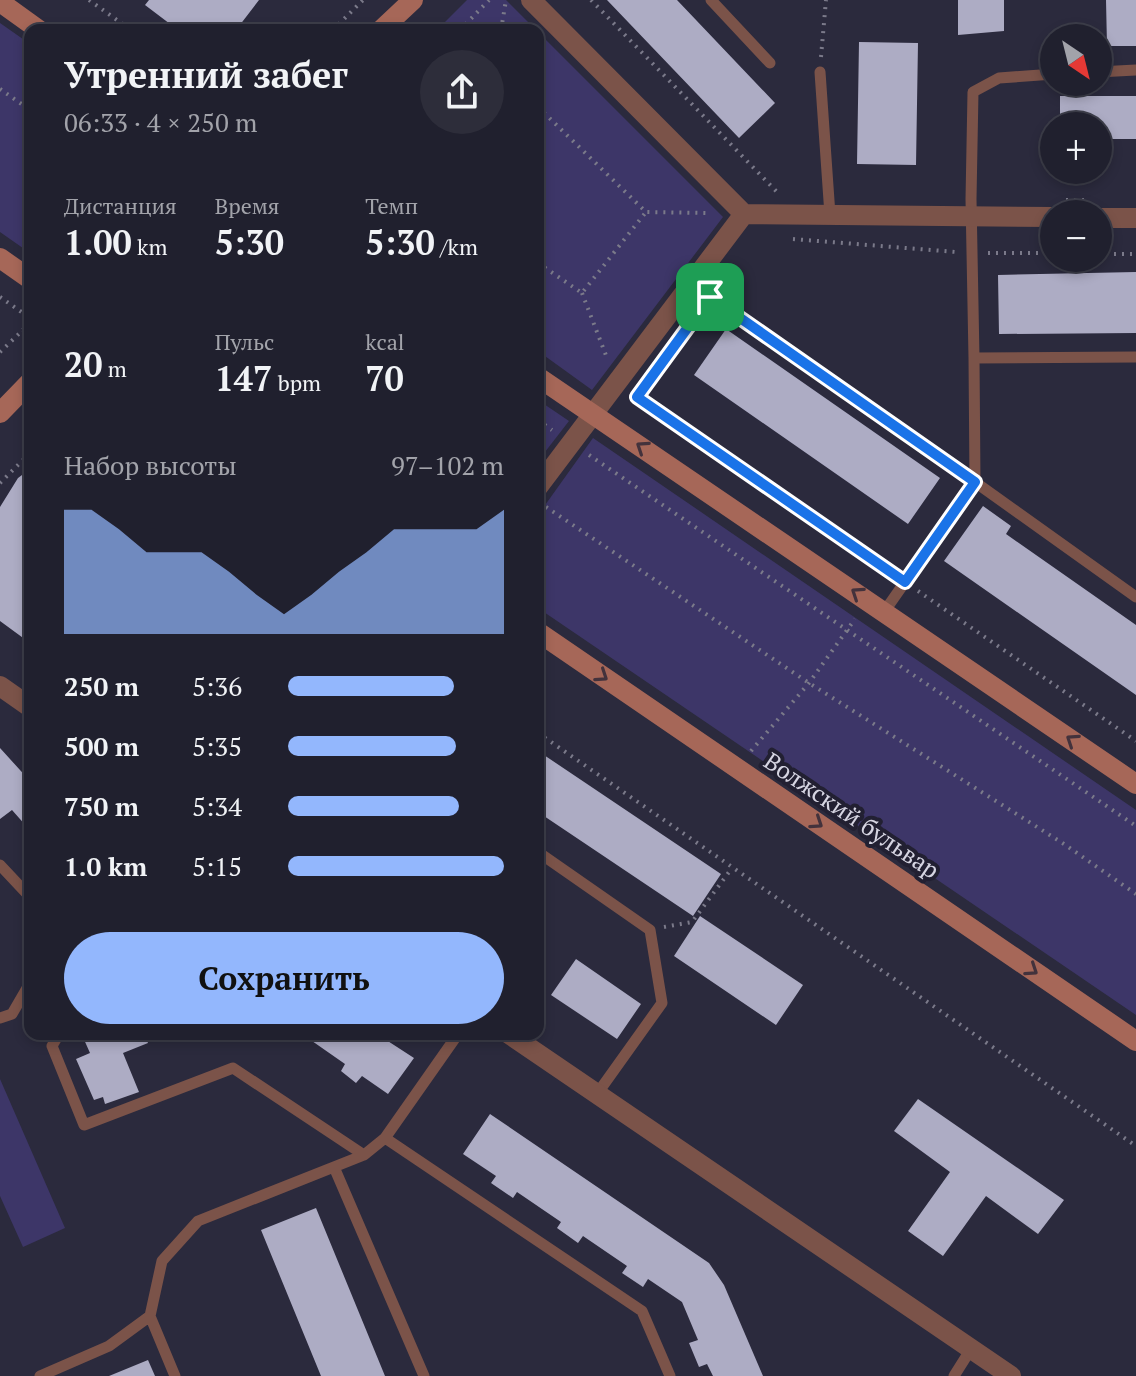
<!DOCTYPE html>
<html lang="ru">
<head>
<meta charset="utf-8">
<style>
  :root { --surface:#20202e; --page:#2d2d3a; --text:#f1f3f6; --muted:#a2a3aa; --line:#3d3e4a; --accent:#93b7fd }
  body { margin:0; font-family:"PT Serif",serif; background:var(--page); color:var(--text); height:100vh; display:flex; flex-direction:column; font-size:30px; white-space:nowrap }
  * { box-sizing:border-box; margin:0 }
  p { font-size:26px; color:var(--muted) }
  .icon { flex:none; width:44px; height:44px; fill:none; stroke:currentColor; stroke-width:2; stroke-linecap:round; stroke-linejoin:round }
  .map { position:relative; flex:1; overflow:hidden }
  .panel { position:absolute; left:24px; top:24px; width:520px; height:1016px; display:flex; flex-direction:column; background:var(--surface); border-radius:16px; box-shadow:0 4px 12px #0003,0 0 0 2px var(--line) }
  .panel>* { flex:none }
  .needle { width:52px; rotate:145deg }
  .tools { position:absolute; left:1040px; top:24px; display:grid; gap:16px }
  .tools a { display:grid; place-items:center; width:72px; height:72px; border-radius:50%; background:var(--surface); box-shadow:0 4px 12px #0003,0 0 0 2px var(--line); font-size:40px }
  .pin { position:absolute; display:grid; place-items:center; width:68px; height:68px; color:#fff; margin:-34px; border-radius:16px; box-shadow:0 4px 12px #0006 }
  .round { display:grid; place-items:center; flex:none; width:84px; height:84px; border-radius:42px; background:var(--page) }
  .head { display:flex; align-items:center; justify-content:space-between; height:136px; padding:0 40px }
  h1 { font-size:36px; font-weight:800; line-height:60px }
  .stats { display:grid; grid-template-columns:repeat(3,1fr); gap:12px; height:136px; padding:8px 40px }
  .stats div { display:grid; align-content:center }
  .stats b { font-size:34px; font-weight:800 }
  .stats small { font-size:22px; font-weight:400 }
  .stats p { font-size:22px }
  .chart { height:224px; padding:16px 40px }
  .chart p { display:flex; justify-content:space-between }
  .chart svg { width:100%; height:144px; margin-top:8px; fill:var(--accent); opacity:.7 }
  .primary-button { display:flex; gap:16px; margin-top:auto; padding:16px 40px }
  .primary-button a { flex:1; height:92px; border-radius:48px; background:var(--accent); color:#111; font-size:32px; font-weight:800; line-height:92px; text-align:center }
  ul { padding:0 40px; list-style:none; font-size:26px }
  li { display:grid; grid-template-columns:128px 96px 1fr; align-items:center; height:60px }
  li i { height:20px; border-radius:10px; background:var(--accent) }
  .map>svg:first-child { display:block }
  .green { fill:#3d3668 }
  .building { fill:#adacc4 }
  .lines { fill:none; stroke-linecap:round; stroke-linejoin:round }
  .path { stroke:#7b7a8a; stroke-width:4; stroke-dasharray:2 6; stroke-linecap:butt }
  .service { stroke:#7b5349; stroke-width:11 }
  .tertiary { stroke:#7b5349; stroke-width:20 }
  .secondary { stroke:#a66758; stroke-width:20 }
  .oneway { stroke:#43323c }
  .route-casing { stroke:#fff; stroke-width:16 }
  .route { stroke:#1a73e8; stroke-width:10 }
  .labels { text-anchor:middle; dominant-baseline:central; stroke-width:8; stroke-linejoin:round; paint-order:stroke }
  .street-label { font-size:24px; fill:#d6d5e2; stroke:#222032 }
</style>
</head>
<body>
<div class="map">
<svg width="1136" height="1376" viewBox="0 0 1136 1376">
  <rect width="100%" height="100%" fill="#2b2a3d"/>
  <path class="green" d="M 467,0 L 506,0 L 536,30 L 437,30 Z
    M 0,23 L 30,44 L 30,253 L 0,232 Z
    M 538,32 L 723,217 L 592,390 L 538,351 Z
    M 538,400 L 569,421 L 538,461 Z
    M 593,438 L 1136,810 L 1136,1015 L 538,608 L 538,515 Z
    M 0,1079 L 65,1228 L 23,1247 L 0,1196 Z"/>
  <path class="building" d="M 149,0 L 259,0 L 236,30 L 178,30 L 145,5 Z
    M 607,0 L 677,0 L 775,103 L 739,138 Z
    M 958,0 L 1004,0 L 1004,31 L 958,35 Z
    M 1106,0 L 1136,0 L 1136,46 L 1107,46 Z
    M 859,42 L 918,43 L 916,165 L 857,164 Z
    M 1060,96 L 1136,96 L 1136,139 L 1098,139 L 1098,126 L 1060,126 Z
    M 1136,272 L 1136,333 L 999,334 L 998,275 Z
    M 726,329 L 940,478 L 908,524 L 694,375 Z
    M 30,469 L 30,643 L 0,621 L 0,507 L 18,478 Z
    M 983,506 L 1011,526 L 1006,534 L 1136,625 L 1136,695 L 944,561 Z
    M 0,748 L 30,781 L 30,838 L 23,830 L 27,827 L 12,810 L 0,819 Z
    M 538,751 L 721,874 L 693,916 L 538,812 Z
    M 700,916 L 803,985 L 776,1025 L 674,956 Z
    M 576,959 L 641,1004 L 617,1039 L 551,995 Z
    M 85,1034 L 144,1034 L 148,1043 L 123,1053 L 139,1092 L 105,1104 L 103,1097 L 94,1100 L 76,1059 L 90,1053 L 82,1035 Z
    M 302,1034 L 377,1034 L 414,1058 L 388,1094 L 362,1076 L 356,1083 L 341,1071 L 345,1064 Z
    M 918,1099 L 1064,1200 L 1038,1234 L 986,1196 L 943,1256 L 908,1231 L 950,1172 L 894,1131 Z
    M 490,1114 L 709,1263 L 724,1285 L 763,1376 L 713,1376 L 707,1364 L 699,1367 L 689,1343 L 698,1340 L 682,1302 L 648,1279 L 643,1287 L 622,1273 L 627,1266 L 583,1236 L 578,1243 L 557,1228 L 561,1222 L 517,1192 L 513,1198 L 491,1183 L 496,1176 L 463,1154 Z
    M 316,1208 L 385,1376 L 321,1376 L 261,1230 Z
    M 148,1360 L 155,1376 L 109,1376 Z"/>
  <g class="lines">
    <path class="path" d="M 89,0 L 131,30
      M 591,0 L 778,193
      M 333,30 L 363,0
      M 460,30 L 489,0
      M 501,30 L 506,0
      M 821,57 L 826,0
      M 0,89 L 30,110
      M 538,107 L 646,212 L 710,213
      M 1066,200 L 1086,200
      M 793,239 L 956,252
      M 988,253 L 1054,253
      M 1098,254 L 1136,254
      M 538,263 L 582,293 L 646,212
      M 582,293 L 607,358
      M 0,297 L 30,318
      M 23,330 L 30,321
      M 0,352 L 23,330 L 30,337
      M 635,395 L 891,572
      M 637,397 L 653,375
      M 538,420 L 552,430
      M 589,455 L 1136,826
      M 0,483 L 30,453
      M 546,507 L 809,683 L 1064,844 L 1136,894
      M 918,591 L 1136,741
      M 538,733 L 1136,1146
      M 751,751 L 809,683 L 855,619
      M 664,927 L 692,922 L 732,868"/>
    <path class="service" d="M 711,0 L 770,63
      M 820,72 L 830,215
      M 1098,72 L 1136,70
      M 1054,74 L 999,78 L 973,92 L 971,199 L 974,358 L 1136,357
      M 691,283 L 975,482 L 884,612
      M 974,358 L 975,482 L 1136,597
      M 538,852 L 650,930 L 662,1003 L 597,1094
      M 0,865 L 30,897
      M 0,1018 L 12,1014 L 30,983
      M 59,1034 L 52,1046 L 84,1125 L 233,1068 L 364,1155
      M 385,1138 L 642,1311 L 670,1376
      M 334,1167 L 424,1376
      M 150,1316 L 175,1376
      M 40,1376 L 109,1346 L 150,1316 L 162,1261 L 198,1221 L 364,1155 L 385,1138 L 458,1034
      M 954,1376 L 971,1349"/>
    <path class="tertiary" d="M 531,0 L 744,214
      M 744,214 L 1054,217
      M 1098,218 L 1136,218
      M 538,487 L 744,214
      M 0,686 L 30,707
      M 509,1034 L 1011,1376"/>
    <path class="secondary" d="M 0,2 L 39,30
      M 381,30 L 413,0
      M 0,258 L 30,279
      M 538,377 L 1136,784
      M 0,413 L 30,382
      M 538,632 L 1136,1041"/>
  </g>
  <defs><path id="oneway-chevron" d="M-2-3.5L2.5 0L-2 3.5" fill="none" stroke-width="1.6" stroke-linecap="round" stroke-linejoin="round" transform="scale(2)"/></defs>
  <g class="oneway">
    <use href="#oneway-chevron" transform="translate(642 447) rotate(-146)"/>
    <use href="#oneway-chevron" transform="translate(857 593) rotate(-146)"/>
    <use href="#oneway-chevron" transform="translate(602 676) rotate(34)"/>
    <use href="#oneway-chevron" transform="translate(1072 740) rotate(-146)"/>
    <use href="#oneway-chevron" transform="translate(817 823) rotate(34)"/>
    <use href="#oneway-chevron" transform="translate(1032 970) rotate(34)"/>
  </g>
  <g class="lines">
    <g class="route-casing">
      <path id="route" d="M 710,297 L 975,482 L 905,582 L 637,397 Z"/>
    </g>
    <use href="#route" class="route"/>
  </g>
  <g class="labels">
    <g class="street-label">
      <text transform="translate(852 815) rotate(34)">Волжский бульвар</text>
    </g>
  </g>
</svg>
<div class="tools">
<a><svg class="needle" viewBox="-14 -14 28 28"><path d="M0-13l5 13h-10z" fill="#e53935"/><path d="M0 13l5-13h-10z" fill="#a2a3aa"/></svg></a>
<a>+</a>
<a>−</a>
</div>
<div class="pin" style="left:710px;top:297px;background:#1e9e55"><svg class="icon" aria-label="arrive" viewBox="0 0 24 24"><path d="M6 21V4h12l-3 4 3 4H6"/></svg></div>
<section class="panel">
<div class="head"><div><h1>Утренний забег</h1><p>06:33 · 4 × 250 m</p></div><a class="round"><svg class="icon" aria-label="share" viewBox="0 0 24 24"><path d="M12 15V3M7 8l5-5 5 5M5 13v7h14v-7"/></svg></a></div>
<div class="stats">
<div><p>Дистанция</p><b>1.00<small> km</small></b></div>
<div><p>Время</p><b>5:30</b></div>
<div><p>Темп</p><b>5:30<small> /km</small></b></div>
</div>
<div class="stats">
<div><b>20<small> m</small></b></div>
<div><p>Пульс</p><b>147<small> bpm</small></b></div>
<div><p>kcal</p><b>70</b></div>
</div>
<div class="chart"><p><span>Набор высоты</span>97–102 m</p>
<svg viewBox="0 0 160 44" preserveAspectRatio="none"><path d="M0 44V6L10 6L20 12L30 19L40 19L50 19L60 25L70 32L80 38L90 32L100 25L110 19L120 12L130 12L140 12L150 12L160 6V44z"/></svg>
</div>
<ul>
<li><b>250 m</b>5:36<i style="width:77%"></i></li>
<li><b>500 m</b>5:35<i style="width:78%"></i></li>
<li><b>750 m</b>5:34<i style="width:79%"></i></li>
<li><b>1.0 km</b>5:15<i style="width:100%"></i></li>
</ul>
<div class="primary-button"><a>Сохранить</a></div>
</section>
</div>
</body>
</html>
